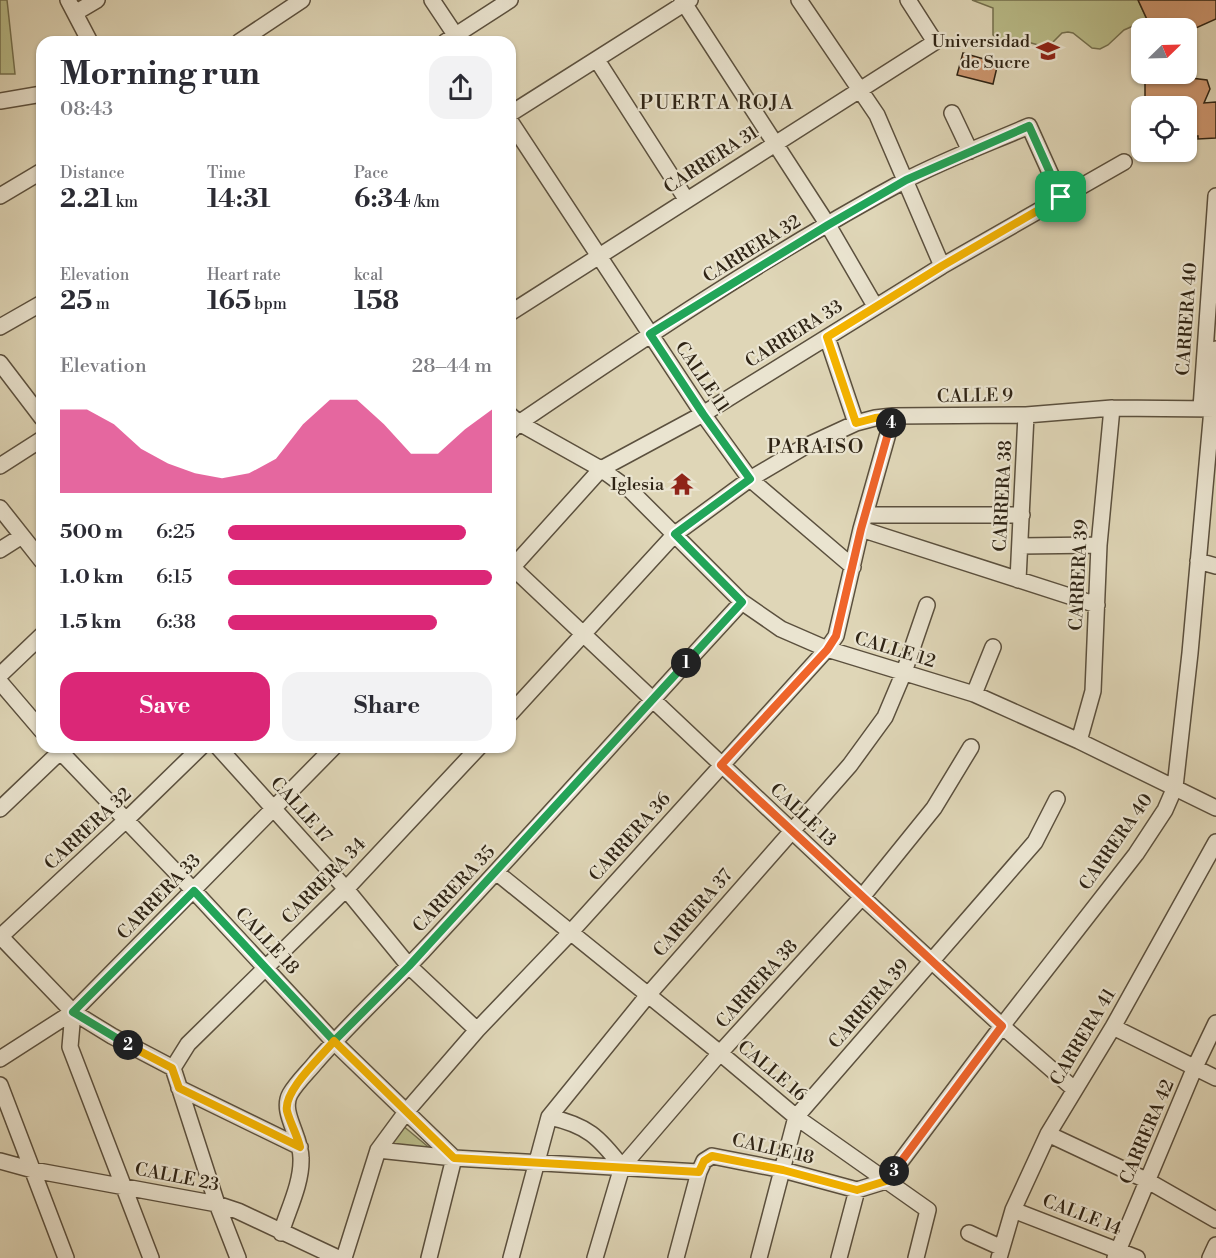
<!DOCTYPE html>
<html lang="en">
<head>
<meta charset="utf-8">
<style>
  :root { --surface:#fff; --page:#f2f2f3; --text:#2b2b33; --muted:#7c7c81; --accent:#db2777 }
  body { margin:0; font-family:"Libre Bodoni",serif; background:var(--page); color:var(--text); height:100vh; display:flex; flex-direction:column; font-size:22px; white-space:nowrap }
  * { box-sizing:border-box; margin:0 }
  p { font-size:20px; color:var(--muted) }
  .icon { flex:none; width:33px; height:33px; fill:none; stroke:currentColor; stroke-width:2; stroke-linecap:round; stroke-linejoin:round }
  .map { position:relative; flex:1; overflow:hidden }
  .sheet { position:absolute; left:36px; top:36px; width:480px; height:717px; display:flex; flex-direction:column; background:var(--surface); border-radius:18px; box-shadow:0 2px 4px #0004 }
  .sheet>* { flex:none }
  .needle { width:39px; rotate:67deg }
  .tools { position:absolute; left:1131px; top:18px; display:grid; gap:12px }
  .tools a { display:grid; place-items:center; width:66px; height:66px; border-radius:12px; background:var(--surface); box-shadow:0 2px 4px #0004; font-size:30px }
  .pin { position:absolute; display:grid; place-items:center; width:51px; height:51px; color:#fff; margin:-26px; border-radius:12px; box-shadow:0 3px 9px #0006 }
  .km { position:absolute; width:30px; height:30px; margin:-15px; border-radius:50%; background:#222; color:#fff; font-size:16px; line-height:30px; text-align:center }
  .round { display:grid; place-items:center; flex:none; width:63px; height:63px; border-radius:18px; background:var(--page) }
  .overview { display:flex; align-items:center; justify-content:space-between; height:102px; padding:0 24px }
  h1 { font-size:33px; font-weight:700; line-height:45px }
  .figures { display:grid; grid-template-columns:repeat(3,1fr); gap:9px; height:102px; padding:6px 24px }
  .figures div { display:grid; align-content:center }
  .figures b { font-size:26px; font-weight:700 }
  .figures small { font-size:16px; font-weight:400 }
  .figures p { font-size:16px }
  .chart { height:168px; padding:12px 24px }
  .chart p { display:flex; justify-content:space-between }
  .chart svg { width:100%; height:108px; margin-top:6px; fill:var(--accent); opacity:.7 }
  .action { display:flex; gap:12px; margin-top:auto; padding:12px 24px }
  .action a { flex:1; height:69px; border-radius:18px; background:var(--accent); color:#fff; font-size:24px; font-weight:700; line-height:69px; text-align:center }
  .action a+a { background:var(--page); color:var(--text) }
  ul { padding:0 24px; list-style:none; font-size:20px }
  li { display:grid; grid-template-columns:96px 72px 1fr; align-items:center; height:45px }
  li i { height:15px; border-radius:8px; background:var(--accent) }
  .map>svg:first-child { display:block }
  .green { fill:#b9bc89; stroke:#74704f; stroke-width:1.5 }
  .building { fill:#cc966f; stroke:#2f2415; stroke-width:1.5 }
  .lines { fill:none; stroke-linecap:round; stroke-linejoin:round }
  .minor-casing { stroke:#5b503e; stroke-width:18 }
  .minor { stroke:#eae4d0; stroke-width:15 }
  .split-1-casing { stroke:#fff; stroke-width:12 }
  .split-2-casing { stroke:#fff; stroke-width:12 }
  .split-3-casing { stroke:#fff; stroke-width:12 }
  .split-4-casing { stroke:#fff; stroke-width:12 }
  .split-5-casing { stroke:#fff; stroke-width:12 }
  .split-1 { stroke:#22a559; stroke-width:8 }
  .split-2 { stroke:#22a559; stroke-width:8 }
  .split-3 { stroke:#f5b400; stroke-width:8 }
  .split-4 { stroke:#f0652b; stroke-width:8 }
  .split-5 { stroke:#f5b400; stroke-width:8 }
  .labels { text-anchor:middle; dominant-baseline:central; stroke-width:4.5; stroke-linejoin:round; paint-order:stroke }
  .poi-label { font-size:18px; fill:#2f2415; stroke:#eae4d0; text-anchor:end }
  .street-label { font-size:18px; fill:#2f2415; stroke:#eae4d0 }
  .neighbourhood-label { font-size:20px; letter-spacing:1.5px; fill:#2f2415; stroke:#eae4d0 }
</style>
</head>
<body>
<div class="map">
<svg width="1216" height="1258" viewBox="0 0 1216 1258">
  <rect width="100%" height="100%" fill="#dfd6b7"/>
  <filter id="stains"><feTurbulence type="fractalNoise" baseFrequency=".00333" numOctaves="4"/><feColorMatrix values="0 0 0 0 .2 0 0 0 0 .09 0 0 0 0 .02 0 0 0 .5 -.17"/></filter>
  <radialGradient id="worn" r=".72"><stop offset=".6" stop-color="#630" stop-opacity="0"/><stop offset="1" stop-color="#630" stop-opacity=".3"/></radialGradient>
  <path class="green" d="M 0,0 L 7,0 L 15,74 L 0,74 Z
    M 972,0 L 1138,0 L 1147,20 L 1124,30 L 1108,45 L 1100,49 L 1092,48 L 1073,33 L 1068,32 L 1062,33 L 1052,43 L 1042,46 L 1024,41 L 1009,46 L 1003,44 L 993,35 L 993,8 Z
    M 402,1125 L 432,1150 L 386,1145 Z"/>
  <path class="building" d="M 1138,0 L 1216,0 L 1216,19 L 1187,32 L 1183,23 L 1171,28 L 1151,28 Z
    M 963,53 L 998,63 L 993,84 L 957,75 Z
    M 1145,74 L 1191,74 L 1191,78 L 1207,80 L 1210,89 L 1204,103 L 1216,102 L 1216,138 L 1198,139 L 1198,136 L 1186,136 L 1186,106 L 1166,106 L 1166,103 L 1145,103 Z"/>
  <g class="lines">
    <g class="minor-casing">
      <path id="minor" d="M 68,0 L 90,42
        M 432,0 L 460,42
        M 682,0 L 828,225 L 875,306
        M 799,0 L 877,115 L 942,266
        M 75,13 L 97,0
        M 239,42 L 302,0
        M 445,42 L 510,0
        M 597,60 L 686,199
        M 0,101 L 42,94
        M 952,113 L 970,151
        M 510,114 L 690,0
        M 510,121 L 703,414 L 750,479 L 853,567
        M 0,196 L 42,171
        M 510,313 L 935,42 L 908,0
        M 0,327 L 42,303
        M 827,337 L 856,423
        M 0,363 L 42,418
        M 1201,408 L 1216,196
        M 510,415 L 519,423 L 601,469 L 631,491 L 742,602 L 781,629 L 827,649 L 974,694 L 1079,741 L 1216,808
        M 510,432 L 519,423 C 644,338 771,253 904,181 C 944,160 987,144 1029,126 L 1061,197
        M 0,466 L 42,439
        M 0,508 L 42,561
        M 865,515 L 1022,515
        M 861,529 L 1097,605
        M 1020,546 L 1099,545
        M 0,550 L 22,536
        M 1198,561 L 1216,566
        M 510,565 L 862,897 L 1002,1026 L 1074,1089
        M 510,570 L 601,469 L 703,414 L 942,266 L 1124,162
        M 1018,580 L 1026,415
        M 0,675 L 42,635
        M 0,682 L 42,731
        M 974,694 L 993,647
        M 510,714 L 675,534 L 750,479 L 804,447 L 856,423 L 875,418 L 893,416 L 1026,415 L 1112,408 L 1216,409
        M 1079,741 L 1093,691 L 1099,545 L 1112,408
        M 56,747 L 194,891 L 334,1042 L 454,1158 L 429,1258
        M 218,747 L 346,889 L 409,966 L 477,1030
        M 0,809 L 65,747
        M 496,872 L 720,1053 L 796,1117 L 928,1210 L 916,1258
        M 0,936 L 73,1012 L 112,1036 L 173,1068
        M 0,937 L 126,820 L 201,747
        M 73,1012 L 70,1047 L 151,1258
        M 1113,1027 L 1216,1078
        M 0,1059 L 73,1012 L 334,747
        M 173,1068 L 188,1044 L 346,889 L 479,747
        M 173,1068 L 217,1204 L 238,1258
        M 0,1085 L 66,1258
        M 179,1088 L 300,1147
        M 549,1117 C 587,1125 599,1137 622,1167
        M 1048,1134 L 1148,1181 L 1216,1220
        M 378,1150 L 454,1158 L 699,1172
        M 0,1161 L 33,1170 L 217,1204 L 238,1211 L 338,1258
        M 886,1181 L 1002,1026 L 1136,854 L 1165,810 L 1175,787 L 1190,653 L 1212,409 L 1216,349
        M 1013,1210 L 1137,1258
        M 281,1233 C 288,1210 302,1183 301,1158 C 301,1136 280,1112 290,1094 C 297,1082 308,1072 316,1062 C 350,1023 388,988 423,951 C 531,835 635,718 742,602
        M 969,1233 L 1002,1248
        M 344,1258 L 378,1150 L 406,1112 L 477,1030 L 570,933 L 827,649 L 836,636 L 861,529 L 893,416
        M 511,1258 L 549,1117 L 648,995 L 850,765 L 885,717 L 904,672 L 927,605
        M 595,1258 L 622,1167 L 720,1053 L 862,897 L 934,808 L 971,747
        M 676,1258 L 699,1172 L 704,1161 L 712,1156 L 783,1170 L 857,1190 L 886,1181
        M 759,1258 L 796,1117 L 1035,842 L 1057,799
        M 839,1258 L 857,1190
        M 999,1258 L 1013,1210 L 1048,1134 L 1113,1027 L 1216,842
        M 1115,1258 L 1195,1067 L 1216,1023
        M 1210,1258 L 1216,1245"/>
    </g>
    <use href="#minor" class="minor"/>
  </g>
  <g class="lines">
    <g class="split-1-casing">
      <path id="split-1" d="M 686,663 L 742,602 L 675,534 L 750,479 L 703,414 L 650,334 L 828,225 L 906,180 L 1029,126 L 1061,197"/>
    </g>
    <g class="split-2-casing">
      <path id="split-2" d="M 128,1045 L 73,1012 L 194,891 L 334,1041 L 409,966 L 686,663"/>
    </g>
    <g class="split-3-casing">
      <path id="split-3" d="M 128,1045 L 172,1068 L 179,1088 L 300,1147 C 297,1134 290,1123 287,1111 C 283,1091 321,1057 334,1041 L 454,1158 L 699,1172 L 704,1161 L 712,1156 L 783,1170 L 857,1190 L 886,1181 L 894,1171"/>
    </g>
    <g class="split-4-casing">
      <path id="split-4" d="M 891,423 L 861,529 L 836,636 L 827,650 L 721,765 L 1002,1026 L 894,1171"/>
    </g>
    <g class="split-5-casing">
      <path id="split-5" d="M 891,423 L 893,416 L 875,418 L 856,423 L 827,337 L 942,266 L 1061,197"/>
    </g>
    <use href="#split-1" class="split-1"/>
    <use href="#split-2" class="split-2"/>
    <use href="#split-3" class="split-3"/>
    <use href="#split-4" class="split-4"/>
    <use href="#split-5" class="split-5"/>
  </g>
  <defs>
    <g id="university-bare" transform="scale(1.8)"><path d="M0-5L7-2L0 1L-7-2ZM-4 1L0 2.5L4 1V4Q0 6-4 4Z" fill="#8f2418" stroke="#eae4d0" stroke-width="2.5" paint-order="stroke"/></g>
    <g id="temple-bare" transform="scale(1.8)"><path d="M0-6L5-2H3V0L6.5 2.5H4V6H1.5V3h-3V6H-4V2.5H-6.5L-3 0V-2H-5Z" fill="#8f2418" stroke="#eae4d0" stroke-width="2.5" paint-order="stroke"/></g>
  </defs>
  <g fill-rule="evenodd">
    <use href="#university-bare" x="1048" y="51"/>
    <use href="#temple-bare" x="682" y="484"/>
  </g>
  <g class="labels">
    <g class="poi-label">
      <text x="1030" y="41">Universidad<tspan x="1030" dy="21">de Sucre</tspan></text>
      <text x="664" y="484">Iglesia</text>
    </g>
    <g class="street-label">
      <text transform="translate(711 160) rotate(-33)">CARRERA 31</text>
      <text transform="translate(752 249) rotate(-32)">CARRERA 32</text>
      <text transform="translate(1187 319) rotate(-86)">CARRERA 40</text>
      <text transform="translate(794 334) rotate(-32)">CARRERA 33</text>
      <text transform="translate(702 377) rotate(56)">CALLE 11</text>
      <text transform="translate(975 396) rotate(-1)">CALLE 9</text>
      <text transform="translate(1003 496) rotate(-87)">CARRERA 38</text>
      <text transform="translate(1079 575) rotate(-87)">CARRERA 39</text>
      <text transform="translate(895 650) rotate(17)">CALLE 12</text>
      <text transform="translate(301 810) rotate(48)">CALLE 17</text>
      <text transform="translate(803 815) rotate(43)">CALLE 13</text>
      <text transform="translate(88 829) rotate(-43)">CARRERA 32</text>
      <text transform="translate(630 837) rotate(-48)">CARRERA 36</text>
      <text transform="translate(1116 842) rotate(-55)">CARRERA 40</text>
      <text transform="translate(324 881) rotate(-46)">CARRERA 34</text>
      <text transform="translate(454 889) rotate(-47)">CARRERA 35</text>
      <text transform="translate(159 897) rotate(-46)">CARRERA 33</text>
      <text transform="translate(693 913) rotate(-49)">CARRERA 37</text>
      <text transform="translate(267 941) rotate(47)">CALLE 18</text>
      <text transform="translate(757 984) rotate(-48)">CARRERA 38</text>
      <text transform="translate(869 1004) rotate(-49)">CARRERA 39</text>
      <text transform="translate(1083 1037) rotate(-59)">CARRERA 41</text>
      <text transform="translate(772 1071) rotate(40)">CALLE 16</text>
      <text transform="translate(1147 1132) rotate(-67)">CARRERA 42</text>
      <text transform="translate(773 1149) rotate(13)">CALLE 18</text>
      <text transform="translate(177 1177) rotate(11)">CALLE 23</text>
      <text transform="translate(1082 1215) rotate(21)">CALLE 14</text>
    </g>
    <g class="neighbourhood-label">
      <text x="717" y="103">PUERTA ROJA</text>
      <text x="816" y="447">PARAISO</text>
    </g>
  </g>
  <rect width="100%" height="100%" filter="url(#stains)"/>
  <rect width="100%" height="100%" fill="url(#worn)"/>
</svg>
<div class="tools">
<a><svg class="needle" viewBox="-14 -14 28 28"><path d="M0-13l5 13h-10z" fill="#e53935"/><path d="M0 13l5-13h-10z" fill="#7c7c81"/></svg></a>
<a><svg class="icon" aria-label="locate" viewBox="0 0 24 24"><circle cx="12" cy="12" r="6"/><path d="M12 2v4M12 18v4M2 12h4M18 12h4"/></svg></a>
</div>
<div class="pin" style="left:1061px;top:197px;background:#1e9e55"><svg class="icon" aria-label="arrive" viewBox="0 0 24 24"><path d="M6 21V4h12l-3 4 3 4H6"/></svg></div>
<b class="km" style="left:686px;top:663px">1</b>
<b class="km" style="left:128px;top:1045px">2</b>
<b class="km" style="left:894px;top:1171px">3</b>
<b class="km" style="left:891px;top:423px">4</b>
<section class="sheet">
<div class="overview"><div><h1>Morning run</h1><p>08:43</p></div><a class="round"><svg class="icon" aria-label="share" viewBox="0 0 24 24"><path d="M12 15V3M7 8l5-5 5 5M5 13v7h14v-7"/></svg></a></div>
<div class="figures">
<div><p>Distance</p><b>2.21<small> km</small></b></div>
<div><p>Time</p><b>14:31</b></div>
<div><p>Pace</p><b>6:34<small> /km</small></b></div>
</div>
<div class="figures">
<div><p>Elevation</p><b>25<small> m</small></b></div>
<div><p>Heart rate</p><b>165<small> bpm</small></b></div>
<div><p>kcal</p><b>158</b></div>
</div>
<div class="chart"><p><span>Elevation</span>28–44 m</p>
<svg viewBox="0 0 160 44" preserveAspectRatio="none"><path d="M0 44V10L10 10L20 16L30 26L40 32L50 36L60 38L70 36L80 30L90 16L100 6L110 6L120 16L130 28L140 28L150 18L160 10V44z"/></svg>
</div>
<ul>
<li><b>500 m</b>6:25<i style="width:90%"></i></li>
<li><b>1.0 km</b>6:15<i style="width:100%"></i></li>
<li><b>1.5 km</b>6:38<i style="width:79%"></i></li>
</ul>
<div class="action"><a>Save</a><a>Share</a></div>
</section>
</div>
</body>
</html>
